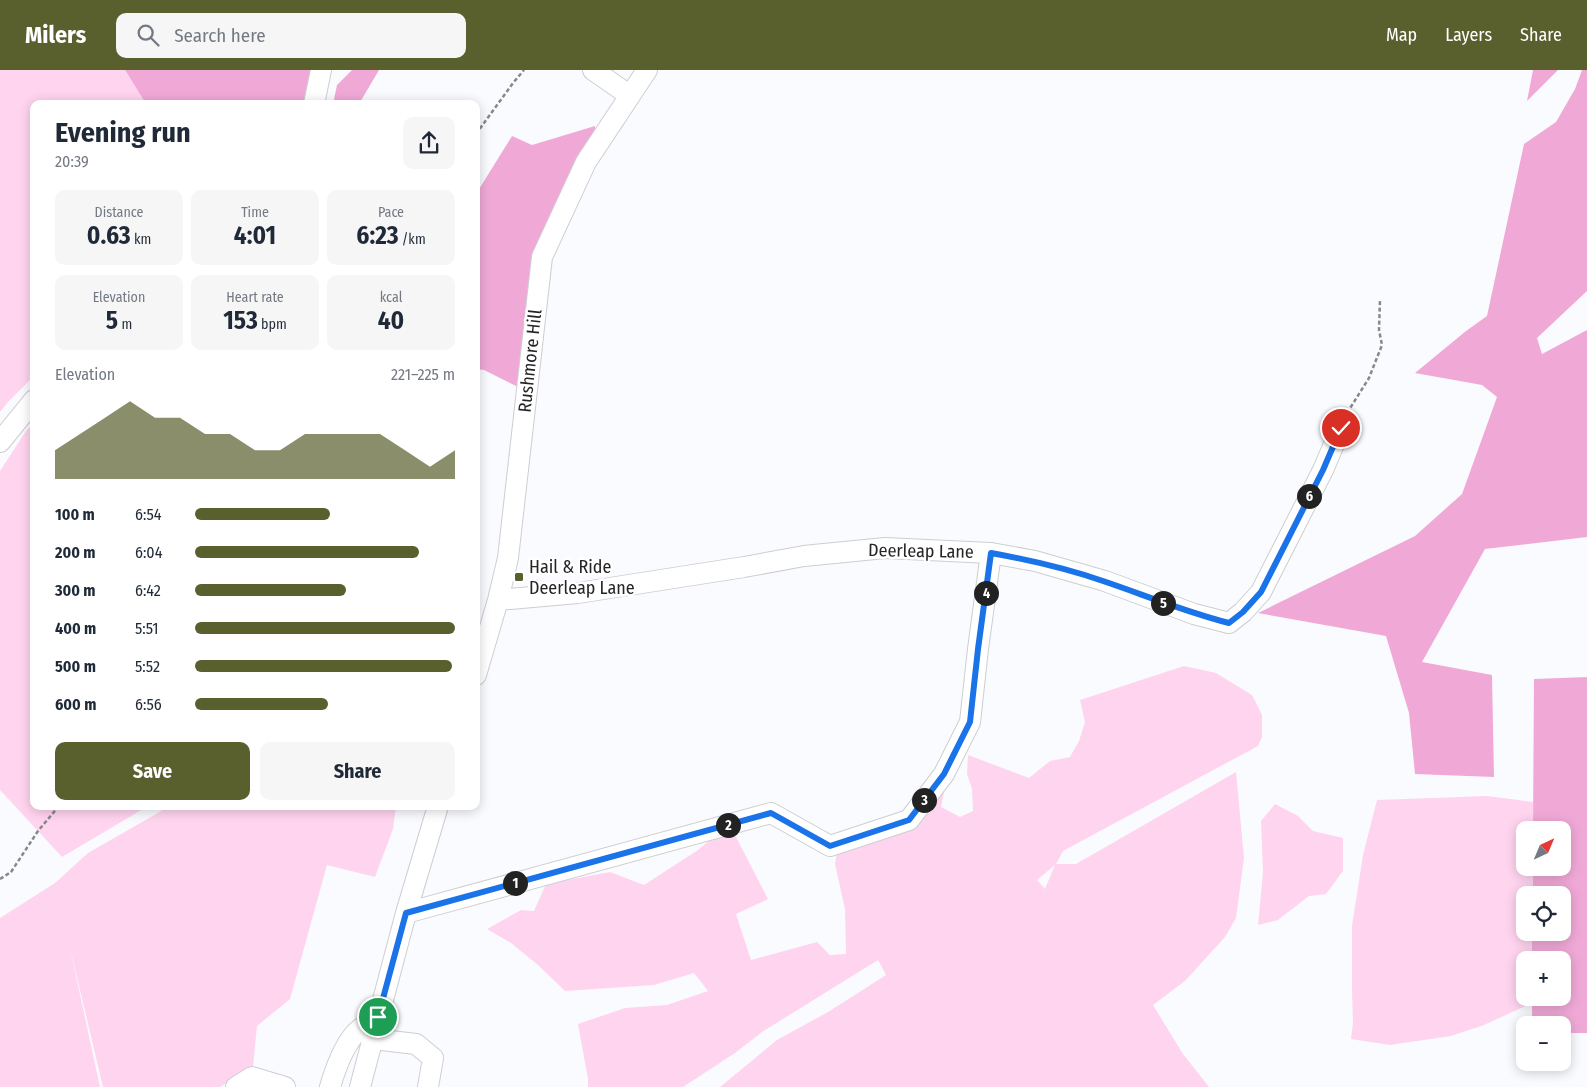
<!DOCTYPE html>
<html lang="en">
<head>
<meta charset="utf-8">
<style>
  :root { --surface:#fff; --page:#f6f6f7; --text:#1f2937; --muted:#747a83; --accent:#595f2d }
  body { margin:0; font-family:"Fira Sans Condensed",sans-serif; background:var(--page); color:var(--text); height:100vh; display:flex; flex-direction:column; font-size:19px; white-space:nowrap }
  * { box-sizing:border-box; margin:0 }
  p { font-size:16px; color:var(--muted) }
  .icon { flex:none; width:28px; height:28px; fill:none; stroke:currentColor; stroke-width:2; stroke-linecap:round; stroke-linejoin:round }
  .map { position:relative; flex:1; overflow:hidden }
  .side { position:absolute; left:30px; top:30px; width:450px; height:710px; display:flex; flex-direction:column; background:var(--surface); border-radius:10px; box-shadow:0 2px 12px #0003 }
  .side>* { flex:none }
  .needle { width:32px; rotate:44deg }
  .tools { position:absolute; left:1516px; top:751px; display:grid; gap:10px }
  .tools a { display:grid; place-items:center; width:55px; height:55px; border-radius:10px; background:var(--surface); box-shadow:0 2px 12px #0003; font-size:25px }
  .pin { position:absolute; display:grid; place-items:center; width:42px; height:42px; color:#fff; margin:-21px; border:2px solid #fff; border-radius:50%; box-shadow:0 1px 5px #0007 }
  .km { position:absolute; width:25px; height:25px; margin:-12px; border-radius:50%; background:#222; color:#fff; font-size:14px; line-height:25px; text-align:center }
  .round { display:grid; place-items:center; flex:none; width:52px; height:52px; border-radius:10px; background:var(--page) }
  .head { display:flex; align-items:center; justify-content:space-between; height:85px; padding:0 25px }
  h1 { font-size:28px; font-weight:700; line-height:38px }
  .stats { display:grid; grid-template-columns:repeat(3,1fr); gap:8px; height:85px; padding:5px 25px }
  .stats div { display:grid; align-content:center; border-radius:10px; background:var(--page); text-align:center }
  .stats b { font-size:25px; font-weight:700 }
  .stats small { font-size:14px; font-weight:400 }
  .stats p { font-size:14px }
  .chart { height:140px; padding:10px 25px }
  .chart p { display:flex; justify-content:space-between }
  .chart svg { width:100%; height:90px; margin-top:5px; fill:var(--accent); opacity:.7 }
  .cta { display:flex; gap:10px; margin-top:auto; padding:10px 25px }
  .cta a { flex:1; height:58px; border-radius:10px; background:var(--accent); color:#fff; font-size:20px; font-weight:700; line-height:58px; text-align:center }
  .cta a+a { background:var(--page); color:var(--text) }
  ul { padding:0 25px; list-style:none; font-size:16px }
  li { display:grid; grid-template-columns:80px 60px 1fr; align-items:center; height:38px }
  li i { height:12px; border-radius:6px; background:var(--accent) }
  header { display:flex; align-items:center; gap:30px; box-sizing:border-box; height:70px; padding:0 25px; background:var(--accent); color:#fff }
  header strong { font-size:24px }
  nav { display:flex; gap:28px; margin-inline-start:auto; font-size:18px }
  .search { width:350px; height:45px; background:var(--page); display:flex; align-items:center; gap:12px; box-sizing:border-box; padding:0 18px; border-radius:10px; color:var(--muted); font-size:19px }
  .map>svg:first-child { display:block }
  .green { fill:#ffd4ef; fill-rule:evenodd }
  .forest { fill:#f0a9d7 }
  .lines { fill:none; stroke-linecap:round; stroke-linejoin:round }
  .minor-casing { stroke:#cdced2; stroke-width:22 }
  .path { stroke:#87888b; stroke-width:2.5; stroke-dasharray:4 2.5; stroke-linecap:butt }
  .minor { stroke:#fff; stroke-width:20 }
  .route-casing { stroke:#fff; stroke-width:10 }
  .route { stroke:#1a73e8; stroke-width:6 }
  .poi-dot { fill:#595f2d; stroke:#fff; stroke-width:2 }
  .labels { text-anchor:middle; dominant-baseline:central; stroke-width:5; stroke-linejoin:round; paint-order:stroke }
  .street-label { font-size:18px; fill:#252527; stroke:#fff }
  .poi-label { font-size:18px; fill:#252527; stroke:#fff; text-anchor:start }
</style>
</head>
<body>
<header>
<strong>Milers</strong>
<div class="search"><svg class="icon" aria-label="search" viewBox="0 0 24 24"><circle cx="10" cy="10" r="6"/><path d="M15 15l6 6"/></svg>Search here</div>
<nav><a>Map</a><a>Layers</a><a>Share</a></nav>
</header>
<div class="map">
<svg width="1587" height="1017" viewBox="0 0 1587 1017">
  <rect width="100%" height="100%" fill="#fafbff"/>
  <path class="green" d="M 0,0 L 125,0 L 146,34 L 34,34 L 34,306 L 8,332 L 0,342 Z
    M 34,353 L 34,736 L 148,736 L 62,787 L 0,720 L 0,401 L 26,361 Z
    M 1184,596 L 1216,603 L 1252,625 L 1262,645 L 1262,667 L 1258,676 L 1063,781 L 1056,794 L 1076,794 L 1236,702 L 1244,788 L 1236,848 L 1225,867 L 1185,911 L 1153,935 L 1183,984 L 1209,1017 L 720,1017 L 777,970 L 828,942 L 886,905 L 878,890 L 762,962 L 735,983 L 683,1017 L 588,1017 L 588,1009 L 578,954 L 625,938 L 667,935 L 708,921 L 694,903 L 654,915 L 565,921 L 538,895 L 511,873 L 487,859 L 521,840 L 534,841 L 546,814 L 610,802 L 644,815 L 698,780 L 710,770 L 734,763 L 768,829 L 736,844 L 751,890 L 817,872 L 830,885 L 846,884 L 845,839 L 835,794 L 837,782 L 873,771 L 946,713 L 941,737 L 960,747 L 973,741 L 972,719 L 967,704 L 968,685 L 1029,708 L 1050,691 L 1070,687 L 1079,671 L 1085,652 L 1080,630 ZM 1055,795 L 1045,819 L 1037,810 Z
    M 1487,726 L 1533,732 L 1533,760 L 1525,760 L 1525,798 L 1533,798 L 1533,825 L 1525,825 L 1525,862 L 1532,863 L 1532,890 L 1525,890 L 1525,928 L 1532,928 L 1532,933 L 1484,955 L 1451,966 L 1390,975 L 1351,969 L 1353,953 L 1352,921 L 1352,856 L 1363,785 L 1377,730 Z
    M 1275,734 L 1298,746 L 1313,761 L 1343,768 L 1343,801 L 1326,824 L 1309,826 L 1278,850 L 1258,855 L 1263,802 L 1261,751 Z
    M 170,736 L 396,736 L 393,759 L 375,807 L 327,795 L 290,929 L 257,956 L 253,997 L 220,1017 L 103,1017 L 70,878 L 100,1017 L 0,1017 L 0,848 L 55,813 L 88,783 Z"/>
  <path class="forest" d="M 125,0 L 312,0 L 305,34 L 146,34 Z
    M 352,0 L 379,0 L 359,34 L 333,34 L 337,15 Z
    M 1533,0 L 1558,0 L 1527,31 Z
    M 1582,0 L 1587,0 L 1587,221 L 1537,268 L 1542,284 L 1587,260 L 1587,467 L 1485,479 L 1422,592 L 1492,605 L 1494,707 L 1415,704 L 1409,643 L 1386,566 L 1258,543 L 1415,466 L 1462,424 L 1497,327 L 1482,315 L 1415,303 L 1466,261 L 1487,246 L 1524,74 L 1556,52 L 1575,19 Z
    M 595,56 L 595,69 L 536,190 L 522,319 L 484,300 L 476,299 L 476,124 L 512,66 L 532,75 Z
    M 1587,607 L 1587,963 L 1563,963 L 1562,955 L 1532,955 L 1532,928 L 1562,928 L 1562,890 L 1532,890 L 1532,863 L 1562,862 L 1562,825 L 1533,825 L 1533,798 L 1562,798 L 1562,760 L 1533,760 L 1534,609 Z"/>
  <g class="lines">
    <g class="minor-casing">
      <path id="minor" d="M 593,0 L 629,25
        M 314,34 L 321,0
        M 0,372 L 34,330
        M 498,530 L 578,523 L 744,497 L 804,486 L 885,478 L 991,483 L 1035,491 L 1105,511 L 1194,544 L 1229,553 L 1243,542 L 1261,522 L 1323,400 L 1341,358
        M 476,605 L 498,530 L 508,488 L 542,187 L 586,92 L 647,0
        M 406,843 L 771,743 L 830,776 L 909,750 L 944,704 L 970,652 L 978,579 L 991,483
        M 373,969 L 416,974 L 433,988 L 428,1017
        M 236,1017 L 252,1007 L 285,1017
        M 330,1017 C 335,1000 342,980 353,966 C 359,958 369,953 378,947
        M 360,1017 L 406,843 L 438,736"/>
    </g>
    <path class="path" d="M 476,64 L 513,13 L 524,0
      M 1347,343 L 1369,308 L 1382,275 L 1379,260 L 1380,230
      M 0,809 L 11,802 L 38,761 L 59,736"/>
    <use href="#minor" class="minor"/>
  </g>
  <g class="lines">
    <g class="route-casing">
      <path id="route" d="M 378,947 L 406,843 L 771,743 L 830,776 L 909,750 L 944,704 L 970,652 L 978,579 L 991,483 C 1030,490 1069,499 1106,512 C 1147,526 1186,542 1229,553 L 1243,542 L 1261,522 L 1323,400 L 1341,358"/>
    </g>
    <use href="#route" class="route"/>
  </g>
  <rect class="poi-dot" x="514" y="502" width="10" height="10" rx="2.5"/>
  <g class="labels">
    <g class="street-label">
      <text transform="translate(530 291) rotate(-84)">Rushmore Hill</text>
      <text transform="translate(921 481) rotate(1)">Deerleap Lane</text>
    </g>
    <g class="poi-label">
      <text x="529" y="497">Hail &amp; Ride<tspan x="529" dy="21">Deerleap Lane</tspan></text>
    </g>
  </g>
</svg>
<div class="tools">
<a><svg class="needle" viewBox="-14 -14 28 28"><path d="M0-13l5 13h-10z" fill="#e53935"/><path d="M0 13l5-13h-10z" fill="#747a83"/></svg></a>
<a><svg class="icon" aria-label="locate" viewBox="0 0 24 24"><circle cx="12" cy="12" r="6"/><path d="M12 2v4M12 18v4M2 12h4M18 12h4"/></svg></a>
<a>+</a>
<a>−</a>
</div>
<div class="pin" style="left:378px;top:947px;background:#1e9e55"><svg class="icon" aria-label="arrive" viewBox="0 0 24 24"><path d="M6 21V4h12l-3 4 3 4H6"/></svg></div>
<div class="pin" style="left:1341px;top:358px;background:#d93025"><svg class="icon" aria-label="check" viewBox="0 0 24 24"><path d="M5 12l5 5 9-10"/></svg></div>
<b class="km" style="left:515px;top:813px">1</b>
<b class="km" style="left:728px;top:755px">2</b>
<b class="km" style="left:924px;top:730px">3</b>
<b class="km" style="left:986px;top:523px">4</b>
<b class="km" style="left:1163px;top:533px">5</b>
<b class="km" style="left:1309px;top:426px">6</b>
<section class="side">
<div class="head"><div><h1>Evening run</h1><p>20:39</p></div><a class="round"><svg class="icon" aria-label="share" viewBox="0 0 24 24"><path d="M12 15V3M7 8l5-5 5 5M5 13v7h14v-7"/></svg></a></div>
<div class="stats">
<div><p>Distance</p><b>0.63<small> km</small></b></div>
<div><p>Time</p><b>4:01</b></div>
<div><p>Pace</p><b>6:23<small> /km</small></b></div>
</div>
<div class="stats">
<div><p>Elevation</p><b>5<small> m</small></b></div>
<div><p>Heart rate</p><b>153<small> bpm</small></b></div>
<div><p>kcal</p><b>40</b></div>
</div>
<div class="chart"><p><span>Elevation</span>221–225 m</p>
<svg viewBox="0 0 160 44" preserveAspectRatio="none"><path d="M0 44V30L10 22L20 14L30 6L40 14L50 14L60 22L70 22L80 30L90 30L100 22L110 22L120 22L130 22L140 30L150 38L160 30V44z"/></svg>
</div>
<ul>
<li><b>100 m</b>6:54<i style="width:52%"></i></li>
<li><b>200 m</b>6:04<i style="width:86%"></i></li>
<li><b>300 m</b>6:42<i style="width:58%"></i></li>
<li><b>400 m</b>5:51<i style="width:100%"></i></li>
<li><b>500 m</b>5:52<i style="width:99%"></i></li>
<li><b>600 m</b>6:56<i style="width:51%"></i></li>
</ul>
<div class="cta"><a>Save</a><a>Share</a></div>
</section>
</div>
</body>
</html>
